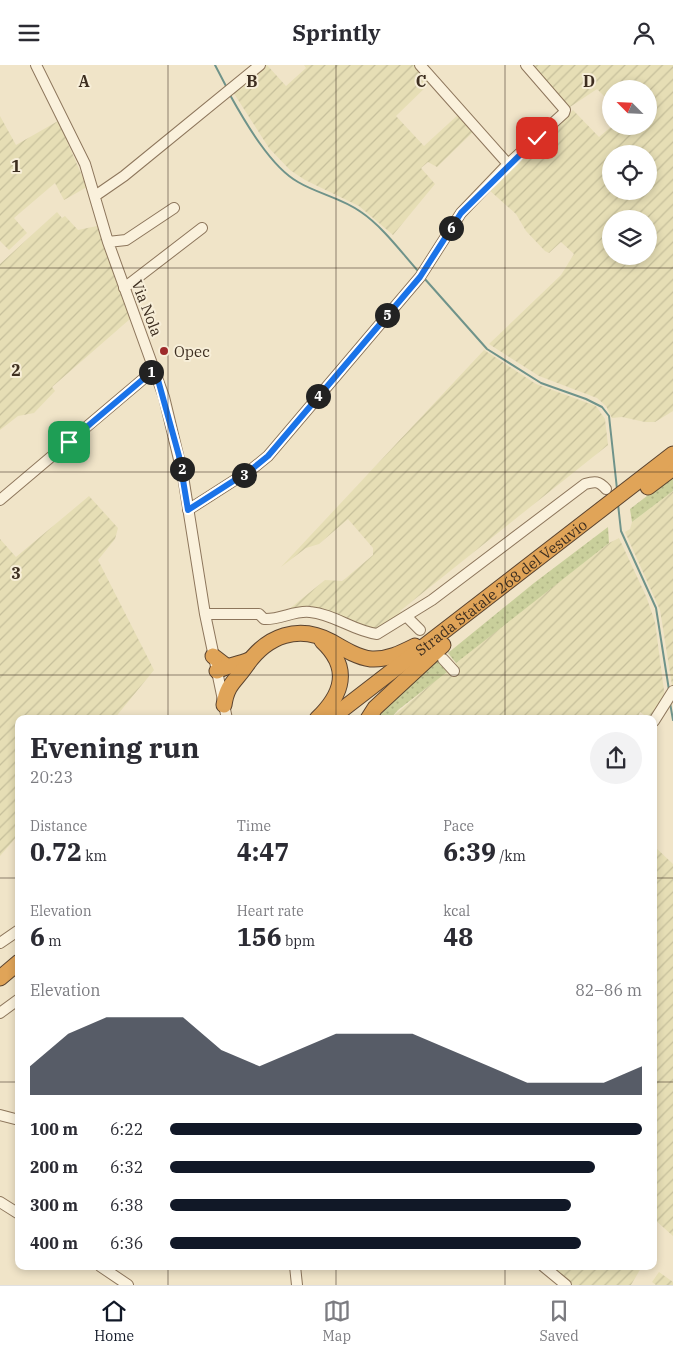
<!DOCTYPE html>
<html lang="en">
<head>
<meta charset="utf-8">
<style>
  :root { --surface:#fff; --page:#f2f2f3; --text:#2b2b33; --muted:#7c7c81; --line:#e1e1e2; --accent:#111827 }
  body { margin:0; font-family:"IBM Plex Serif",serif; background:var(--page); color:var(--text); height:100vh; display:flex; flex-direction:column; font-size:19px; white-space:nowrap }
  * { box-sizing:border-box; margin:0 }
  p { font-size:16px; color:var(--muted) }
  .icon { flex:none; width:28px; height:28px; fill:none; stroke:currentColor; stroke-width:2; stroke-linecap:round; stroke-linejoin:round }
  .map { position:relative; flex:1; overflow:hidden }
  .sheet { position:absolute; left:15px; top:650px; width:642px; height:555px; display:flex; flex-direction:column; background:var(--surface); border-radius:10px; box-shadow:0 2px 8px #0003 }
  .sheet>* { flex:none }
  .needle { width:32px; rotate:294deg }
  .buttons { position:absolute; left:602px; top:15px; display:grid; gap:10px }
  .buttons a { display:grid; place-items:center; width:55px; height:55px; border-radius:50%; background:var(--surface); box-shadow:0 2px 8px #0003; font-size:25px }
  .pin { position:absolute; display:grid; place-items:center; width:42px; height:42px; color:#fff; margin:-21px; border-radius:10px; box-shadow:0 2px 8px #0006 }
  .km { position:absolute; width:25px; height:25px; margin:-12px; border-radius:50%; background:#222; color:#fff; font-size:14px; line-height:25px; text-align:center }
  .round { display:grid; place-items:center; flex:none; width:52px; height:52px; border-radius:26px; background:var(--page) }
  .overview { display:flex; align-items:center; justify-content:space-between; height:85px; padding:0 15px }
  h1 { font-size:28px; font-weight:700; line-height:38px }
  .metrics { display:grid; grid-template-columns:repeat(3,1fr); gap:8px; height:85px; padding:5px 15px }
  .metrics div { display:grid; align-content:center }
  .metrics b { font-size:25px; font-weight:700 }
  .metrics small { font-size:14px; font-weight:400 }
  .metrics p { font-size:14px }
  .chart { height:140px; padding:10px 15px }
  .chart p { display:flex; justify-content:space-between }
  .chart svg { width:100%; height:90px; margin-top:5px; fill:var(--accent); opacity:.7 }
  ul { padding:0 15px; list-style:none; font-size:16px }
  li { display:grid; grid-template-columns:80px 60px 1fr; align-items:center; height:38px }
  li i { height:12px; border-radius:6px; background:var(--accent) }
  header { display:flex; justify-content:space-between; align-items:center; height:65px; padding:0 15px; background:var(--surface); font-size:22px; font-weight:700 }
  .tabs { display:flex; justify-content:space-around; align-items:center; height:70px; border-top:1px solid var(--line); background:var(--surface); font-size:14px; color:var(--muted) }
  .tabs a { display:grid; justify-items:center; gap:2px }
  .tabs .selected { color:var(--accent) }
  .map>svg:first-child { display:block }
  .farmland { fill:url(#farmland-furrows); fill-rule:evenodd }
  .grass { fill:url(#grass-dots) }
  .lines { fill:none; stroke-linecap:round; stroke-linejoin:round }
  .stream { stroke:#6f938a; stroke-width:2 }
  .minor-casing { stroke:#8d765c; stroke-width:12 }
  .highway-casing { stroke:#5b4430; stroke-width:17 }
  .minor { stroke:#faf1dc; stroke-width:10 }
  .highway { stroke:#e0a458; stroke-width:15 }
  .route-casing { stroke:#fff; stroke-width:10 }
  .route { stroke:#1a73e8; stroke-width:6 }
  .grid { fill:none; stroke:#3d2e20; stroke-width:1; stroke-opacity:0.55 }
  .poi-dot { fill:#9e2a2b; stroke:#f7eed8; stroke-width:2 }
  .labels { text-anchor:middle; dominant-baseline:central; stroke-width:4; stroke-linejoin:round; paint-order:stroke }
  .street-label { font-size:15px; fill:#3d2e20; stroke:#f7eed8 }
  .poi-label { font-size:15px; fill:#3d2e20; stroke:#f7eed8; text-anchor:start }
  .grid-label { font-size:16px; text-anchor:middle; font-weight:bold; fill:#3d2e20; stroke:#f7eed8; stroke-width:4; stroke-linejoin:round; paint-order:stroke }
</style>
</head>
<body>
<header><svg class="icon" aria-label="menu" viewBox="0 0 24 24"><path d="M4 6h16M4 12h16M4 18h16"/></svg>Sprintly<svg class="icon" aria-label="person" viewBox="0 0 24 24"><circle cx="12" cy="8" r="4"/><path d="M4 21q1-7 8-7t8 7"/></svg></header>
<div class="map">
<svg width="673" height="1220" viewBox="0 0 673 1220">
  <defs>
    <pattern id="farmland-furrows" width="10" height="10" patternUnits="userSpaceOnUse" patternTransform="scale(1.25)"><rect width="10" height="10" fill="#e6deb5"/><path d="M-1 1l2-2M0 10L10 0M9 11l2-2" fill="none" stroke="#c6bf9b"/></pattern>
    <pattern id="grass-dots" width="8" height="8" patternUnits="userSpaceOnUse" patternTransform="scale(1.25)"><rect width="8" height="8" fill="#c9cf9b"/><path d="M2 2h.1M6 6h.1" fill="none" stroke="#aeb285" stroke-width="1.8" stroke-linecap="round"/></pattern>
  </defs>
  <rect width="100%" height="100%" fill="#f0e4c8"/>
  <path class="farmland" d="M 263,0 L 267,0 L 286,21 L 306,3 L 304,0 L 417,0 L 432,16 L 396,51 L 424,81 L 460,48 L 475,65 L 437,102 L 428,97 L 421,103 L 435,119 L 393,170 L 359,141 L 305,115 L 290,105 L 269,83 L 233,27 Z
    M 530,0 L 673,0 L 673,346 L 655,357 L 645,357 L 622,352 L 612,353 L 606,341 L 597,333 L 539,311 L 489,279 L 561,210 L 574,189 L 561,177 L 549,188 L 545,186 L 526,166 L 516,149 L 488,124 L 573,45 L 599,72 L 612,61 L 649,61 L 649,24 L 611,24 L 611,38 L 597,24 L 567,44 ZM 611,89 L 649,89 L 649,126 L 611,126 ZM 611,154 L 649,154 L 649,191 L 611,191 Z
    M 0,51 L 16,80 L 58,56 L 87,122 L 64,135 L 55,118 L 14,153 L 27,168 L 9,185 L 0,176 Z
    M 57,147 L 62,153 L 65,151 L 78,165 L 97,161 L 130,254 L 52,322 L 55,326 L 34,348 L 18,351 L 0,365 L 0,199 Z
    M 484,285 L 536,319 L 596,341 L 605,354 L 608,380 L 400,546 L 402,550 L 382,563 L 371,565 L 324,544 L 313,542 L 288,545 L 325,515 L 342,516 L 346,513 L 373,490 L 373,483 L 348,454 L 319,479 L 306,483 L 281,502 Z
    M 673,426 L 673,620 L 672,620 L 660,545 L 625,467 L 630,464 L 632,457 Z
    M 89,431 L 118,463 L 115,474 L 98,495 L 154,605 L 114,654 L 19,654 L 19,769 L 0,791 L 0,474 L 16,492 Z
    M 619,473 L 646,531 L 655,557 L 665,633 L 650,654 L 640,647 L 637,654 L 390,654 L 476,581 L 609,478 Z
    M 654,781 L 673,799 L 673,1171 L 654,1154 Z
    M 550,1201 L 640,1201 L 641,1203 L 631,1220 L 573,1220 Z
    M 659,1207 L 673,1217 L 673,1220 L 656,1220 L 652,1217 Z"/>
  <path class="grass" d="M 673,411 L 673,426 L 632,457 L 630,444 Z
    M 608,462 L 609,478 L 456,598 L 448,588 L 534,518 Z
    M 438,596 L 447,607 L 398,645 L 390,654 L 372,654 L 398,626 Z"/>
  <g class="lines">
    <path class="stream" d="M 215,0 L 227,23
      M 230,30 C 245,57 271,102 298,117 C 318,129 342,133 361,147 C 383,162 401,187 419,207
      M 424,213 L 487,284 L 541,318 L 586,334 L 602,342 L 609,351 L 617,424
      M 618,439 L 621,466 L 656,543 L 669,625
      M 670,638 L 673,655"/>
    <g class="minor-casing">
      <path id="minor" d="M 36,0 L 85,99 L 108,177 L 164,332 L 183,411 L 205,549 L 227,654
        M 420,0 L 508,99
        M 95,131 L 124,111 L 260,0
        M 108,177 L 126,175 L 174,143
        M 124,223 L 202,163
        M 0,435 L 155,304
        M 188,445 L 252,404 L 268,391 L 420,212 L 461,148 L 508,99 L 564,48 L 565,45 L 526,0
        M 205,549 L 259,549 L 264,554 C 280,555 295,545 310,547 C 334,549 353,566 377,569 L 432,535 L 585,419 C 595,416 599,416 606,424
        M 407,552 L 420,565
        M 443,594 L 454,606
        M 654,656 L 673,626
        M 0,878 L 19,865
        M 0,948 L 19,934
        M 0,1050 L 19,1055
        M 0,1137 L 19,1149
        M 100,1201 L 128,1220
        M 295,1201 L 297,1220
        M 543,1201 L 566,1220"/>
    </g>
    <g class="highway-casing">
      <g id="highway">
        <path d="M 648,422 L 673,403"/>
        <path d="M 213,591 L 226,601"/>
        <path d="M 217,606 C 227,600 238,600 249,595"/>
        <path d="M 224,640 C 227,619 235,617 246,601 C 267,570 299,559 332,577 C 344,584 357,592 371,594 C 387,595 401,588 415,581"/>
        <path d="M 317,654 C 343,629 351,603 322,576"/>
        <path id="s1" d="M 330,654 L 673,389"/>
        <path d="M 368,654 L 375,643 L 443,580"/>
        <path d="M 0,913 L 19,897"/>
      </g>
    </g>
    <use href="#minor" class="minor"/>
    <use href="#highway" class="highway"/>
  </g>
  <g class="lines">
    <g class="route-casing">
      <path id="route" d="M 69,377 L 155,304 L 179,391 L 188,445 L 252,404 L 268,391 L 420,212 L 461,148 L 537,73"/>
    </g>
    <use href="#route" class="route"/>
  </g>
  <path class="grid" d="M 168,0 L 168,654M 336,0 L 336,654M 505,0 L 505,654M 0,203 L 673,203M 0,407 L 673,407M 0,610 L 673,610M 0,813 L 19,813M 654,813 L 673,813M 0,1017 L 19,1017M 654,1017 L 673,1017M 168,1201 L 168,1220M 336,1201 L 336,1220M 505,1201 L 505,1220"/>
  <circle class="poi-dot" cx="164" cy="286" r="5"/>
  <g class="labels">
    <g class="street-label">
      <text transform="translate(147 243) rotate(69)">Via Nola</text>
      <text stroke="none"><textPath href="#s1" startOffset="216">Strada Statale 268 del Vesuvio</textPath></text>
    </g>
    <g class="poi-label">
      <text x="174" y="286">Opec</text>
    </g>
  </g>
  <g class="grid-label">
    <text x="84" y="22">A</text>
    <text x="252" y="22">B</text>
    <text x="421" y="22">C</text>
    <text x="589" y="22">D</text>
    <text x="16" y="107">1</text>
    <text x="16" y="311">2</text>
    <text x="16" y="514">3</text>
  </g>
</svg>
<div class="buttons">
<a><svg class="needle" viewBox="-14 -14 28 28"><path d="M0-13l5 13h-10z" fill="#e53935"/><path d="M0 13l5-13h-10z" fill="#7c7c81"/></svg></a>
<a><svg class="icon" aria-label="locate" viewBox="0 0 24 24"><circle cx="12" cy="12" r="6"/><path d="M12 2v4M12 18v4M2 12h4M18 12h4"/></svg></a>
<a><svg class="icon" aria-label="layers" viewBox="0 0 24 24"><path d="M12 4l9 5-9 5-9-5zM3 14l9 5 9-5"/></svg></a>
</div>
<div class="pin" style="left:69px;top:377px;background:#1e9e55"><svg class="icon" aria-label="arrive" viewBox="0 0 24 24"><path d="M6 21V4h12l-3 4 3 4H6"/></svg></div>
<div class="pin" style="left:537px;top:73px;background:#d93025"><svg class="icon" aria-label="check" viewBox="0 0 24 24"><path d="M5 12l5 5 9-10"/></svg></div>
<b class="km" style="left:151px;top:307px">1</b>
<b class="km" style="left:182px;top:404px">2</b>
<b class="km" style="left:244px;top:410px">3</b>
<b class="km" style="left:318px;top:331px">4</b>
<b class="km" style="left:387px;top:250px">5</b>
<b class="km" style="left:451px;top:163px">6</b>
<section class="sheet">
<div class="overview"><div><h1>Evening run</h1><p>20:23</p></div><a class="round"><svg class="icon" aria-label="share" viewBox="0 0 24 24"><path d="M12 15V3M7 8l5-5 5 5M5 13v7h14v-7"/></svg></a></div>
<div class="metrics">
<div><p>Distance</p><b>0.72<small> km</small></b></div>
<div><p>Time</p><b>4:47</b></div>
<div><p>Pace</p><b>6:39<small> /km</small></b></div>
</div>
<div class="metrics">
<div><p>Elevation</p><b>6<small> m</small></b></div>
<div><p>Heart rate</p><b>156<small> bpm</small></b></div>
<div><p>kcal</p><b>48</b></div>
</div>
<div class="chart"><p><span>Elevation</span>82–86 m</p>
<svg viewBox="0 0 160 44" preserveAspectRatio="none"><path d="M0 44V30L10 14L20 6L30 6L40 6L50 22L60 30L70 22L80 14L90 14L100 14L110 22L120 30L130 38L140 38L150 38L160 30V44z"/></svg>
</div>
<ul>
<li><b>100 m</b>6:22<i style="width:100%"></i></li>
<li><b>200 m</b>6:32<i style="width:90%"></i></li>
<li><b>300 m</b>6:38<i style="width:85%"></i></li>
<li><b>400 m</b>6:36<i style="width:87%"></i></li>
</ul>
</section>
</div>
<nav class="tabs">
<a class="selected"><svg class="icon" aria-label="home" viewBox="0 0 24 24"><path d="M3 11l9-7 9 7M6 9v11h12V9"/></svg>Home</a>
<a><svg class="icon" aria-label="map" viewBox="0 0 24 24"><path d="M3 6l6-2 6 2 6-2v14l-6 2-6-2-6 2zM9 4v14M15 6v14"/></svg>Map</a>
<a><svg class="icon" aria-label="saved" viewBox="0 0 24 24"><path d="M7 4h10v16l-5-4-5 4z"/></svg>Saved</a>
</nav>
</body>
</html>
